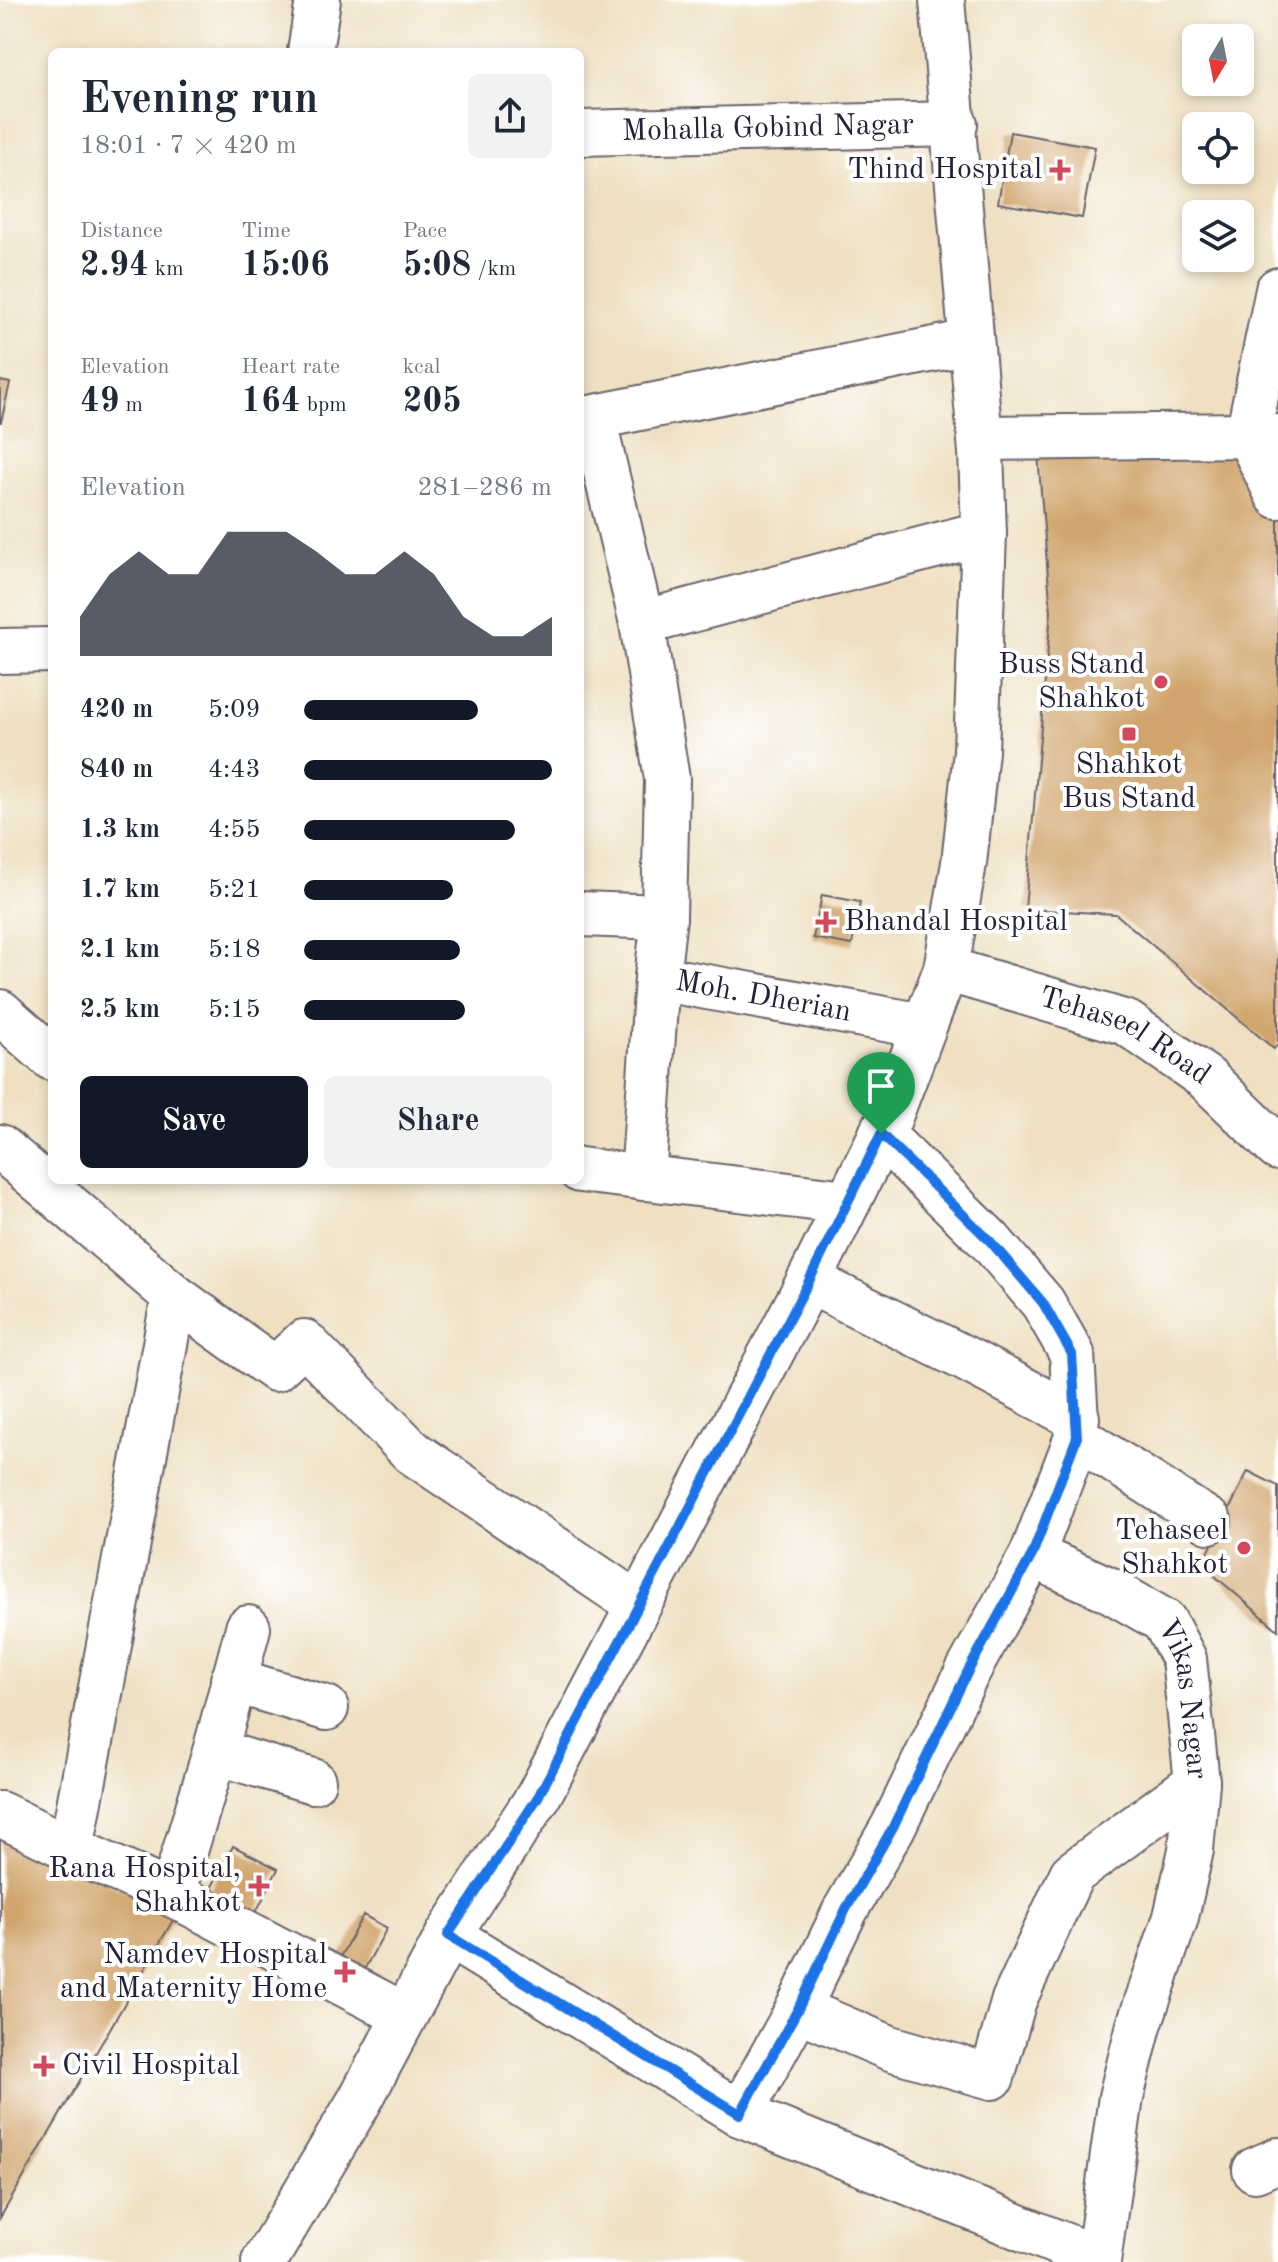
<!DOCTYPE html>
<html lang="en">
<head>
<meta charset="utf-8">
<style>
  :root { --surface:#fff; --page:#f2f2f3; --text:#1f2937; --muted:#747a83; --accent:#111827 }
  body { margin:0; font-family:"Old Standard TT",serif; background:var(--page); color:var(--text); height:100vh; display:flex; flex-direction:column; font-size:30px; white-space:nowrap }
  * { box-sizing:border-box; margin:0 }
  p { font-size:26px; color:var(--muted) }
  .icon { flex:none; width:44px; height:44px; fill:none; stroke:currentColor; stroke-width:2; stroke-linecap:round; stroke-linejoin:round }
  .map { position:relative; flex:1; overflow:hidden }
  .side { position:absolute; left:48px; top:48px; width:536px; height:1136px; display:flex; flex-direction:column; background:var(--surface); border-radius:12px; box-shadow:0 4px 12px #0003 }
  .side>* { flex:none }
  .needle { width:52px; rotate:190deg }
  .tools { position:absolute; left:1182px; top:24px; display:grid; gap:16px }
  .tools a { display:grid; place-items:center; width:72px; height:72px; border-radius:12px; background:var(--surface); box-shadow:0 4px 12px #0003; font-size:40px }
  .pin { position:absolute; display:grid; place-items:center; width:68px; height:68px; color:#fff; margin:-82px -34px; border-radius:50% 50% 50% 0; rotate:-45deg; box-shadow:0 0 8px #0007 }
  .pin .icon { rotate:45deg }
  .round { display:grid; place-items:center; flex:none; width:84px; height:84px; border-radius:12px; background:var(--page) }
  .overview { display:flex; align-items:center; justify-content:space-between; height:136px; padding:0 32px }
  h1 { font-size:44px; font-weight:700; line-height:60px }
  .metrics { display:grid; grid-template-columns:repeat(3,1fr); gap:12px; height:136px; padding:8px 32px }
  .metrics div { display:grid; align-content:center }
  .metrics b { font-size:34px; font-weight:700 }
  .metrics small { font-size:22px; font-weight:400 }
  .metrics p { font-size:22px }
  .chart { height:224px; padding:16px 32px }
  .chart p { display:flex; justify-content:space-between }
  .chart svg { width:100%; height:144px; margin-top:8px; fill:var(--accent); opacity:.7 }
  .primary-button { display:flex; gap:16px; margin-top:auto; padding:16px 32px }
  .primary-button a { flex:1; height:92px; border-radius:12px; background:var(--accent); color:#fff; font-size:32px; font-weight:700; line-height:92px; text-align:center }
  .primary-button a+a { background:var(--page); color:var(--text) }
  ul { padding:0 32px; list-style:none; font-size:26px }
  li { display:grid; grid-template-columns:128px 96px 1fr; align-items:center; height:60px }
  li i { height:20px; border-radius:10px; background:var(--accent) }
  .map>svg:first-child { display:block }
  .building { fill:#d0a46c }
  .lines { fill:none; stroke-linecap:round; stroke-linejoin:round }
  .minor-casing { stroke:#6a646a; stroke-width:48 }
  .minor { stroke:#fff; stroke-width:44 }
  .route-casing { stroke:#fff; stroke-width:16 }
  .route { stroke:#1a73e8; stroke-width:10 }
  .poi-dot { fill:#d1495b; stroke:#fff; stroke-width:3 }
  .labels { text-anchor:middle; dominant-baseline:central; stroke-width:8; stroke-linejoin:round; paint-order:stroke }
  .street-label { font-size:30px; fill:#22223b; stroke:#fff }
  .poi-label { font-size:30px; fill:#22223b; stroke:#fff; text-anchor:end }
</style>
</head>
<body>
<div class="map">
<svg width="1278" height="2262" viewBox="0 0 1278 2262">
  <rect width="100%" height="100%" fill="#fff"/>
  <filter id="ink" filterUnits="userSpaceOnUse"><feTurbulence type="fractalNoise" baseFrequency=".0125" numOctaves="2"/><feDisplacementMap in="SourceGraphic" scale="16" xChannelSelector="R" yChannelSelector="G"/><feConvolveMatrix kernelMatrix="1 2 1 2 8 2 1 2 1" color-interpolation-filters="sRGB"/></filter>
  <filter id="wash" filterUnits="userSpaceOnUse"><feTurbulence type="fractalNoise" baseFrequency=".006" numOctaves="4" result="noise"/><feDisplacementMap in="SourceGraphic" scale="32" xChannelSelector="R" yChannelSelector="G"/><feGaussianBlur stdDeviation="1.8" result="paint"/><feColorMatrix in="noise" values="0 0 0 0 0 0 0 0 0 0 0 0 0 0 0 0 0 1.4 0 .05"/><feComposite in="paint" operator="in"/></filter>
  <g filter="url(#wash)">
    <rect width="100%" height="100%" fill="#efe0c2"/>
    <g id="blocks">
      <path class="building" d="M 1010,132 L 1095,147 L 1082,218 L 998,203 Z
        M 0,381 L 10,383 L 1,422 L 0,422 Z
        M 1249,453 L 1278,516 L 1278,1044 L 1274,1049 L 1116,914 L 1025,909 L 1051,612 L 1038,455 Z
        M 822,895 L 860,902 L 852,945 L 813,938 Z
        M 1248,1471 L 1278,1486 L 1278,1630 L 1202,1565 Z
        M 0,1831 L 176,1915 L 0,2218 Z
        M 233,1846 L 278,1869 L 249,1926 L 204,1902 Z
        M 363,1915 L 387,1928 L 358,1981 L 334,1968 Z"/>
    </g>
  </g>
  <g filter="url(#ink)">
    <use href="#blocks" fill-opacity="0" stroke="#6a646a" stroke-width="2"/>
    <g class="lines">
      <g class="minor-casing">
        <g id="minor">
          <path d="M 310,52 L 318,0"/>
          <path id="s1" d="M 580,133 L 955,124"/>
          <path d="M 593,418 L 642,623 L 667,779 L 664,917 L 657,978 L 643,1178"/>
          <path d="M 580,420 L 970,342"/>
          <path d="M 1277,437 L 1248,435 L 1278,290"/>
          <path d="M 980,438 L 1248,435 L 1278,496"/>
          <path d="M 642,623 L 984,533"/>
          <path d="M 0,651 L 52,650"/>
          <path d="M 580,914 L 664,917"/>
          <path id="s2" d="M 946,969 L 1127,1023 L 1206,1078 L 1278,1148"/>
          <path id="s3" d="M 657,978 L 924,1026"/>
          <path d="M 0,1012 L 52,1058"/>
          <path d="M 0,1147 L 174,1296 L 275,1369 L 304,1342 L 412,1452 L 638,1605"/>
          <path d="M 580,1170 L 847,1202"/>
          <path d="M 809,1281 L 966,1359 L 1077,1418"/>
          <path d="M 1077,1437 L 1209,1521"/>
          <path id="s4" d="M 1032,1555 L 1108,1589 L 1164,1621 L 1184,1659 L 1197,1782 L 1191,1850 L 1176,1917 L 1139,2025 L 1121,2097 L 1098,2262"/>
          <path d="M 233,1680 L 326,1708"/>
          <path d="M 215,1752 L 313,1781"/>
          <path d="M 0,1814 L 71,1849 L 172,1894 L 404,2015"/>
          <path d="M 71,1849 L 174,1296"/>
          <path d="M 172,1894 L 215,1752 L 248,1628"/>
          <path d="M 448,1935 L 740,2114 L 1098,2259"/>
          <path d="M 798,2009 L 890,2048 L 992,2077 L 1014,2000 L 1072,1874 L 1197,1782"/>
          <path d="M 740,2114 L 798,2009 L 846,1909 L 893,1827 L 968,1671 L 1032,1555 L 1077,1437 L 1072,1354 L 1043,1303 L 990,1241 L 881,1134"/>
          <path d="M 1255,2170 L 1278,2160"/>
          <path d="M 264,2262 L 359,2102 L 448,1935 L 538,1797 L 558,1759 L 809,1281 L 889,1119 L 946,969 L 964,863 L 976,751 L 984,533 L 981,452 L 942,0"/>
        </g>
      </g>
      <use href="#minor" class="minor"/>
    </g>
  </g>
  <g class="lines" filter="url(#ink)">
    <g class="route-casing">
      <path id="route" d="M 881,1134 L 990,1241 L 1043,1303 L 1072,1354 L 1077,1437 L 1032,1555 L 968,1671 L 893,1827 L 846,1909 L 798,2009 L 740,2114 L 448,1935 L 538,1797 L 558,1759 L 809,1281 Z"/>
    </g>
    <use href="#route" class="route"/>
  </g>
  <g class="poi-dot">
    <path d="M1056 158h8v8h8v8h-8v8h-8v-8h-8v-8h8z"/>
    <circle cx="1161" cy="682" r="8"/>
    <rect x="1121" y="726" width="16" height="16" rx="4"/>
    <path d="M822 910h8v8h8v8h-8v8h-8v-8h-8v-8h8z"/>
    <circle cx="1244" cy="1548" r="8"/>
    <path d="M255 1874h8v8h8v8h-8v8h-8v-8h-8v-8h8z"/>
    <path d="M341 1960h8v8h8v8h-8v8h-8v-8h-8v-8h8z"/>
    <path d="M40 2054h8v8h8v8h-8v8h-8v-8h-8v-8h8z"/>
  </g>
  <g class="labels">
    <g class="street-label">
      <text stroke="none"><textPath href="#s1" startOffset="188">Mohalla Gobind Nagar</textPath></text>
      <text stroke="none"><textPath href="#s3" startOffset="108">Moh. Dherian</textPath></text>
      <text stroke="none"><textPath href="#s2" startOffset="192">Tehaseel Road</textPath></text>
      <text stroke="none"><textPath href="#s4" startOffset="230">Vikas Nagar</textPath></text>
    </g>
    <g class="poi-label">
      <text x="1042" y="170">Thind Hospital</text>
      <text x="1145" y="665">Buss Stand<tspan x="1145" dy="34">Shahkot</tspan></text>
      <text x="1129" y="765" text-anchor="middle">Shahkot<tspan x="1129" dy="34">Bus Stand</tspan></text>
      <text x="844" y="922" text-anchor="start">Bhandal Hospital</text>
      <text x="1228" y="1531">Tehaseel<tspan x="1228" dy="34">Shahkot</tspan></text>
      <text x="241" y="1869">Rana Hospital,<tspan x="241" dy="34">Shahkot</tspan></text>
      <text x="327" y="1955">Namdev Hospital<tspan x="327" dy="34">and Maternity Home</tspan></text>
      <text x="62" y="2066" text-anchor="start">Civil Hospital</text>
    </g>
  </g>
</svg>
<div class="tools">
<a><svg class="needle" viewBox="-14 -14 28 28"><path d="M0-13l5 13h-10z" fill="#e53935"/><path d="M0 13l5-13h-10z" fill="#747a83"/></svg></a>
<a><svg class="icon" aria-label="locate" viewBox="0 0 24 24"><circle cx="12" cy="12" r="6"/><path d="M12 2v4M12 18v4M2 12h4M18 12h4"/></svg></a>
<a><svg class="icon" aria-label="layers" viewBox="0 0 24 24"><path d="M12 4l9 5-9 5-9-5zM3 14l9 5 9-5"/></svg></a>
</div>
<div class="pin" style="left:881px;top:1134px;background:#1e9e55"><svg class="icon" aria-label="arrive" viewBox="0 0 24 24"><path d="M6 21V4h12l-3 4 3 4H6"/></svg></div>
<section class="side">
<div class="overview"><div><h1>Evening run</h1><p>18:01 · 7 × 420 m</p></div><a class="round"><svg class="icon" aria-label="share" viewBox="0 0 24 24"><path d="M12 15V3M7 8l5-5 5 5M5 13v7h14v-7"/></svg></a></div>
<div class="metrics">
<div><p>Distance</p><b>2.94<small> km</small></b></div>
<div><p>Time</p><b>15:06</b></div>
<div><p>Pace</p><b>5:08<small> /km</small></b></div>
</div>
<div class="metrics">
<div><p>Elevation</p><b>49<small> m</small></b></div>
<div><p>Heart rate</p><b>164<small> bpm</small></b></div>
<div><p>kcal</p><b>205</b></div>
</div>
<div class="chart"><p><span>Elevation</span>281–286 m</p>
<svg viewBox="0 0 160 44" preserveAspectRatio="none"><path d="M0 44V32L10 19L20 12L30 19L40 19L50 6L60 6L70 6L80 12L90 19L100 19L110 12L120 19L130 32L140 38L150 38L160 32V44z"/></svg>
</div>
<ul>
<li><b>420 m</b>5:09<i style="width:70%"></i></li>
<li><b>840 m</b>4:43<i style="width:100%"></i></li>
<li><b>1.3 km</b>4:55<i style="width:85%"></i></li>
<li><b>1.7 km</b>5:21<i style="width:60%"></i></li>
<li><b>2.1 km</b>5:18<i style="width:63%"></i></li>
<li><b>2.5 km</b>5:15<i style="width:65%"></i></li>
</ul>
<div class="primary-button"><a>Save</a><a>Share</a></div>
</section>
</div>
</body>
</html>
